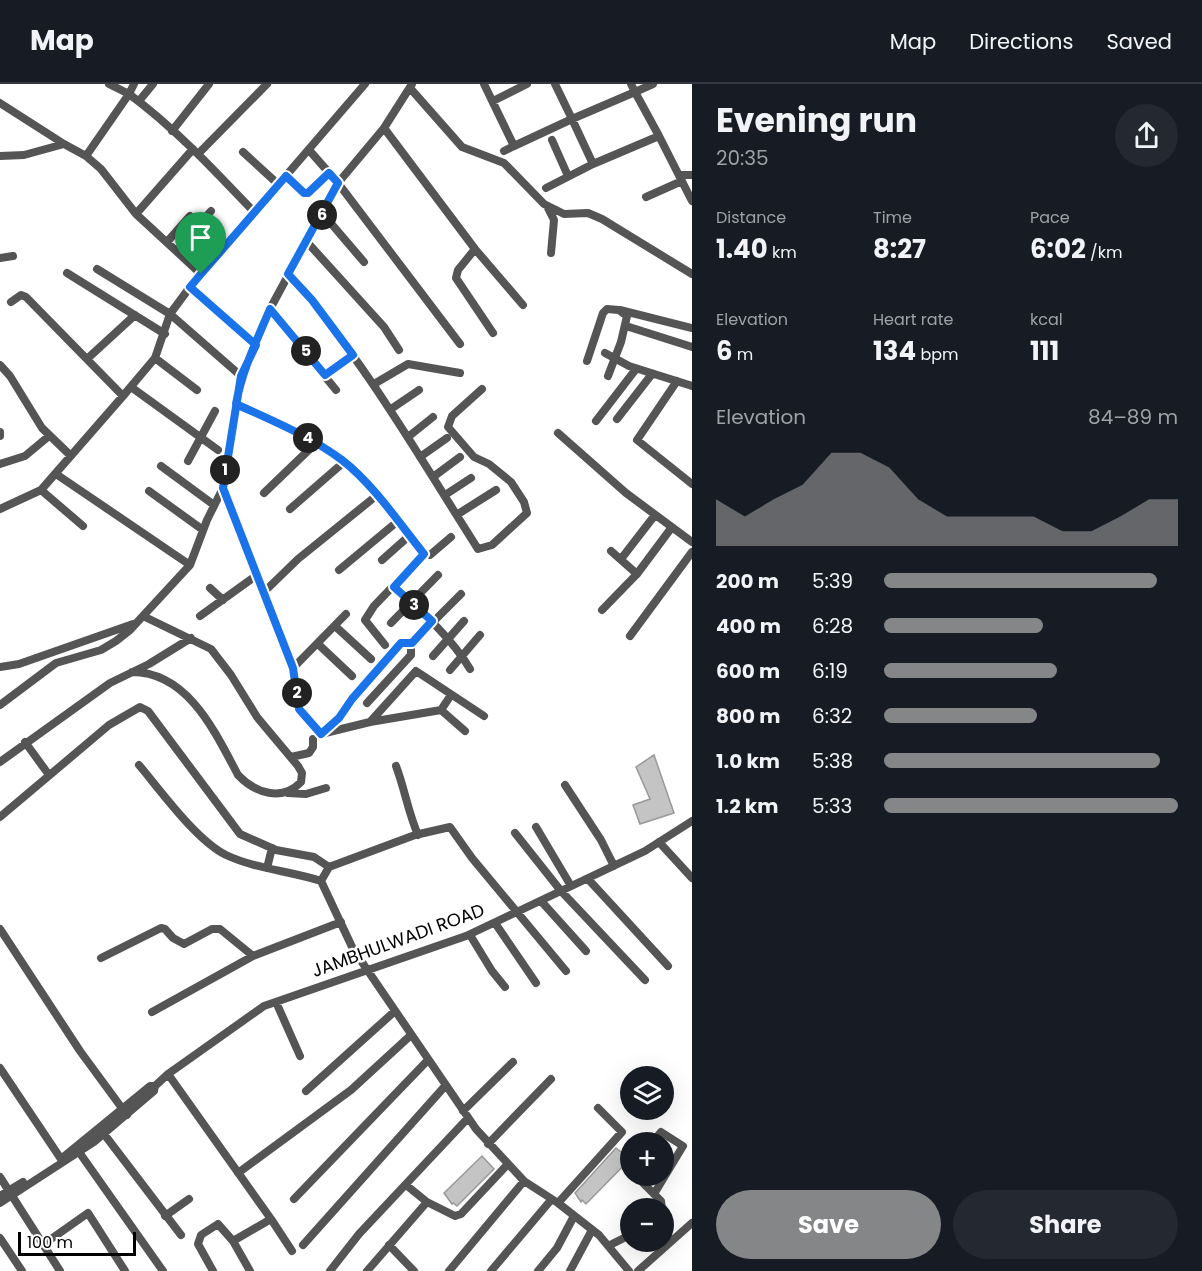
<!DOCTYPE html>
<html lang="en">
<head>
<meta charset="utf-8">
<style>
  :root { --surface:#171b24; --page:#242831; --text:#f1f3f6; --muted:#9ea1a6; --line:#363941; --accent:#858687 }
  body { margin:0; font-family:Poppins,sans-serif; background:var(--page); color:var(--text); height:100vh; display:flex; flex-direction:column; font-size:22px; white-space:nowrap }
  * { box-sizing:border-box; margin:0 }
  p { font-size:20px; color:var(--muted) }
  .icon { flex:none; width:33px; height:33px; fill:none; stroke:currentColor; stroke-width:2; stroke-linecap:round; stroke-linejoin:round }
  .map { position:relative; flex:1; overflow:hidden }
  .sheet { display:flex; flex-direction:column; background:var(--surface); width:510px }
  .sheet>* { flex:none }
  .buttons { position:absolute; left:620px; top:982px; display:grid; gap:12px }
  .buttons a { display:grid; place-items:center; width:54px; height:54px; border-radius:50%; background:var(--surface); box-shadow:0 6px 24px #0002; font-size:30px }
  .scale { position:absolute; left:18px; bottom:15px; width:118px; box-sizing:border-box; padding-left:6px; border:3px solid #000; border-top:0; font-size:16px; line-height:21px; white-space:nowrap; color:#000; -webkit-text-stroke:4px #fff; paint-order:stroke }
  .pin { position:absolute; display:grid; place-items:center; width:51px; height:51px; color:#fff; margin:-62px -26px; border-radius:50% 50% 50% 0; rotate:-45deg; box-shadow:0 0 6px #0007 }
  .pin .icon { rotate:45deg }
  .km { position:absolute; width:30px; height:30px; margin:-15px; border-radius:50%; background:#222; color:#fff; font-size:16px; line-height:30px; text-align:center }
  .round { display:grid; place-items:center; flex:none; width:63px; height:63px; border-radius:32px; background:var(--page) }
  .headline { display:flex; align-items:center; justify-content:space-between; height:102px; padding:0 24px }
  h1 { font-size:33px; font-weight:700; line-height:45px }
  .metrics { display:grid; grid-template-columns:repeat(3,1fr); gap:9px; height:102px; padding:6px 24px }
  .metrics div { display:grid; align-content:center }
  .metrics b { font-size:26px; font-weight:700 }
  .metrics small { font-size:16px; font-weight:400 }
  .metrics p { font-size:16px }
  .chart { height:168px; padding:12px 24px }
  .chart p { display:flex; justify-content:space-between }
  .chart svg { width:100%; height:108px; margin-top:6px; fill:var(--accent); opacity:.7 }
  .button { display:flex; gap:12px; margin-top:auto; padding:12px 24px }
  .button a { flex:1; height:69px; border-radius:36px; background:var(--accent); color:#fff; font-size:24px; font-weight:700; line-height:69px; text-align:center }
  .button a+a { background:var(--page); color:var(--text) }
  ul { padding:0 24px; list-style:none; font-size:20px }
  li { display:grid; grid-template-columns:96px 72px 1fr; align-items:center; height:45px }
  li i { height:15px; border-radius:8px; background:var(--accent) }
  header { display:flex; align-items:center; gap:36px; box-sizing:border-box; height:84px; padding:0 30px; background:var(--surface); border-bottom:2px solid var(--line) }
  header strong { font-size:28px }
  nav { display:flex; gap:33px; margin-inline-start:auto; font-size:21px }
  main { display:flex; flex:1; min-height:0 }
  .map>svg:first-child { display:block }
  .building { fill:#c4c4c4; stroke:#999; stroke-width:1.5 }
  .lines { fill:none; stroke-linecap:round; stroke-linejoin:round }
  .minor { stroke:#555; stroke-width:8 }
  .route-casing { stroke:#fff; stroke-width:12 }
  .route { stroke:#1a73e8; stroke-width:8 }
  .labels { text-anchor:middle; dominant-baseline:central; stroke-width:5; stroke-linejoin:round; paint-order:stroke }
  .street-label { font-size:18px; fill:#000; stroke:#fff }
</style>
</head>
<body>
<header>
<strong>Map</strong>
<nav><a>Map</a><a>Directions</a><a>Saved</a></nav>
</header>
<main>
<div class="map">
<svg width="692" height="1187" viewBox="0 0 692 1187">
  <rect width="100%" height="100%" fill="#fff"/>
  <path class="building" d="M 654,671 L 674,729 L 640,740 L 633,721 L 650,715 L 636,683 Z
    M 616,1064 L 630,1075 L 586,1120 L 582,1116 L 581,1118 L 575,1109 Z
    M 482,1072 L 494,1085 L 457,1122 L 453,1119 L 452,1120 L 444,1109 Z"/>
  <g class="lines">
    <path class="minor" d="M 109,0 L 129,10 L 134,0
      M 484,0 L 514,62 L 572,35 L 593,80 L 659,52 L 635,8 L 653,0
      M 555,0 L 572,35 L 635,8 L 631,0
      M 410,4 L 462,63 L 504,79 L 544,120 L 564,130 L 588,129 L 602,135 L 692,190
      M 139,17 L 153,0
      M 493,17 L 527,0
      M 0,19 L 64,60
      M 384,44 L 475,165 L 523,221
      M 172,47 L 209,0
      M 659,52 L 692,117
      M 552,56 L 568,92
      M 309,66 L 338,99 L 460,260
      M 504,67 L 514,62
      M 243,68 L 279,101
      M 198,70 L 267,0
      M 0,72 L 24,71 L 64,60 L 86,72 L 129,10 C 175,44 215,87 254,128
      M 86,72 L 101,85 L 136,130 L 201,190
      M 679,91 L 692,91
      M 286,92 L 301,107 L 308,109 L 329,89
      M 546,104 L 593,80
      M 646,113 L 682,97
      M 547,122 L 554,136 L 551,169
      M 136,130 L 193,65
      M 323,130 L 364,178
      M 167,158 L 190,132
      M 307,158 L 384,243 L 399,266
      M 475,165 L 458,186 L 456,194 L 493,249
      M 177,167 L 211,127
      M 0,174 L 13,172
      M 97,185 L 170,230 L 241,292
      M 67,189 L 165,250
      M 288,190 C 363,274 418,371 478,465 L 492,461 L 527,429 L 524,418 L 511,398 L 489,380 L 474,373 L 448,343 L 452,332 L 482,305
      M 190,203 L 256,261
      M 11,218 L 21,211 L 26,213 L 123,312
      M 270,225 L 336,306
      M 620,226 L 692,244
      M 626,242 L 692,263
      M 605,269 L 629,282 L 692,302
      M 155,274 L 197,306
      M 87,275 L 135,231
      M 587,277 L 603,229 L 607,225 L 619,226 L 627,232 L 621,258 L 608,292
      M 0,281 L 10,292 L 42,344 L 71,372
      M 325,291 L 353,271
      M 677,297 L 637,356 L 692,400
      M 374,300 L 408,280 L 460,289
      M 131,303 L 218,366
      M 236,320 C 273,337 310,352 342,376 C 374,401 399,439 424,470 L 374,522 L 365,536 L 385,561
      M 391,325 L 419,306
      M 617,335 L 652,290
      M 596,337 L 636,285
      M 0,348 L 0,352
      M 558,349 L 626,409 L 692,458
      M 408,353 L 433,333
      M 420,373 L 447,354
      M 188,377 L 215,327
      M 0,380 L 25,372 L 49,352
      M 161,382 L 214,421
      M 56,390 L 190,481 L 207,436 L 223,404 L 241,292 L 270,225 L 338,99 L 384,44 L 412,0
      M 433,393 L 460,373
      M 223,404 L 293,584 L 299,625 L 321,650 L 370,638 L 441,626 L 451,611
      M 41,406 L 83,442
      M 149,407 L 203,446
      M 264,409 L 316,359
      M 445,411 L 471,394
      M 0,425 L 41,406 L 123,312 L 155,274 L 170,230 L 190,203 L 365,0
      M 290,425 L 344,378
      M 458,430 L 496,406
      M 424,470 L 430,471 L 451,453
      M 621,475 L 655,431
      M 382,476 L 409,452
      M 339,486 L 398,437
      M 637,490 L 672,443
      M 394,503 C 422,528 451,553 470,585
      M 210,504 L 223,516
      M 264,508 L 298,475 L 376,412
      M 602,526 L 637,490 L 611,467
      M 200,532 L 257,491
      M 391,539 L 438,491
      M 335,542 L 371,575
      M 630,552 L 692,468
      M 318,560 L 352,592
      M 433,572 L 464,537
      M 0,583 L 19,580 L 133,540
      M 293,584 L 346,530
      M 450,586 L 480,551
      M 132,588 C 188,588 215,648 238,691 C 255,709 282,718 301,698 L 302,689 L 298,682 L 257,633 L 231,591 L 211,565 L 143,532
      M 367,619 L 411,571 L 411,559
      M 0,621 L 56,579 L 101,566 L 116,557 L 130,546 L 190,481
      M 441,626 L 465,647
      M 370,638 L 416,587 L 484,632
      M 323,648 L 339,634 L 352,615 L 401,559 L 412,559 L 461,510
      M 25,658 L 49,691
      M 291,673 L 309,669 L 313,663 L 313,655
      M 0,678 L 110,599 L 149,580 L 191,554
      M 139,681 C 161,707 196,756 226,771 C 256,785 290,787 321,797 L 353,865 L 476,1045 L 524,1097 L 558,1119 L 599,1151 L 629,1187
      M 396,682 C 405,706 408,728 418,751
      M 565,701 L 601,756 L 614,782
      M 288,709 L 306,710 L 326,704
      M 0,733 L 109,641 L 140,623 L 148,627 L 240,750 L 276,766 L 314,773 L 329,783
      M 536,743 L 571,802
      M 515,749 L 561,807 L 645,896
      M 659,758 L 692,794
      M 267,784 L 272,764
      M 588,795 L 668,882
      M 321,797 L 329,783 L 415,751 L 450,743 L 472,774 L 566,887
      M 541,817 L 586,867
      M 495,839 L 536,899
      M 0,845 L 80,967 L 127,1031
      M 470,851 L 492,887 L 505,903
      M 101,874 L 161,844 L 165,845 L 173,854 L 184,860 L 212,845 L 220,845 L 253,872 L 341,838
      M 276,918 L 300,972
      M 152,928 L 253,872
      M 0,984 L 63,1078
      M 168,990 L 271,1135 L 292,1167
      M 306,1007 L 395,927
      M 463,1027 L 513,978
      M 104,1050 L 181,1151
      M 652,1059 L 661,1048 L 683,1062 L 654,1110
      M 488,1060 L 551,995
      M 79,1068 L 163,1187
      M 62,1074 L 150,1002 L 155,1002
      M 238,1089 L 351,1006 L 411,951
      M 636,1092 L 661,1117 L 662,1125
      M 0,1093 L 60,1187
      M 0,1112 L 23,1098
      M 294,1115 L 428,976
      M 427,1118 L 455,1132 L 461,1130 L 507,1081
      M 0,1119 L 94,1058 L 154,1007 L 155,1002 L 168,990 L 264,922 L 466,852 L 645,767 L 692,737
      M 558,1119 L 622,1048 L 598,1024
      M 165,1132 L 189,1115
      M 0,1154 L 22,1187
      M 233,1157 L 271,1135
      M 44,1160 L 88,1129 L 125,1187
      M 303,1161 L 446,1001
      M 389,1161 L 414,1187
      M 608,1162 L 630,1151
      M 213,1187 L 198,1160 L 201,1151 L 218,1140 L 233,1157 L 250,1187
      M 330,1187 L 359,1150 L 468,1034
      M 367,1187 L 427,1118 L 406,1101
      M 449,1187 L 524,1097
      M 491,1187 L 551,1116
      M 538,1187 L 557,1164 L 574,1132
      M 570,1187 L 592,1146
      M 638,1187 L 692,1139"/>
  </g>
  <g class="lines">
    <g class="route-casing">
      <path id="route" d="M 201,190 L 190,203 L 256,261 L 241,292 L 223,404 L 293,584 L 299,625 L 321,650 L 339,634 L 352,615 L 401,559 L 412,559 L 432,537 L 394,503 L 424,470 C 400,440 373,400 342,376 C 310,352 273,337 236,320 C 242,286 257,256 270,225 L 325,291 L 353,271 L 312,216 L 288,190 L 338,99 L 329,89 L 308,109 L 304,109 L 286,92 L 201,190"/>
    </g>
    <use href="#route" class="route"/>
  </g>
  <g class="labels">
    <g class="street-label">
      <text transform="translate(398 856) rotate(-20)">JAMBHULWADI ROAD</text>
    </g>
  </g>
</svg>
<div class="buttons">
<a><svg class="icon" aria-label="layers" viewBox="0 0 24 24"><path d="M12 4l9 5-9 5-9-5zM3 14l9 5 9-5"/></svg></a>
<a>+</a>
<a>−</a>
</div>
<div class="scale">100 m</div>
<div class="pin" style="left:201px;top:190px;background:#1e9e55"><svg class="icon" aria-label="arrive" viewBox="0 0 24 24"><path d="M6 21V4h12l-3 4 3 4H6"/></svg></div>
<b class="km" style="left:225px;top:386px">1</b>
<b class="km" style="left:297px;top:609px">2</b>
<b class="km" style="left:414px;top:521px">3</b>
<b class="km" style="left:308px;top:354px">4</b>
<b class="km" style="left:306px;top:267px">5</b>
<b class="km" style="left:322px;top:131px">6</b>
</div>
<section class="sheet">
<div class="headline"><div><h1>Evening run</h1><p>20:35</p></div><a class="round"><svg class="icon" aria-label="share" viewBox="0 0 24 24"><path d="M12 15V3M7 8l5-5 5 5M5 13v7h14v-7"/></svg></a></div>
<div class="metrics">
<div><p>Distance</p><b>1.40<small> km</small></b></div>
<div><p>Time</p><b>8:27</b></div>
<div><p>Pace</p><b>6:02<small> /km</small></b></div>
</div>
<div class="metrics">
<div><p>Elevation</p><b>6<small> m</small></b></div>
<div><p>Heart rate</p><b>134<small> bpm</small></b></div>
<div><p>kcal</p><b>111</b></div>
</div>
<div class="chart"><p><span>Elevation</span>84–89 m</p>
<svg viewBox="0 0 160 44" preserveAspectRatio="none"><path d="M0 44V25L10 32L20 25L30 19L40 6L50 6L60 12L70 25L80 32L90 32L100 32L110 32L120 38L130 38L140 32L150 25L160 25V44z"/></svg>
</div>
<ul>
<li><b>200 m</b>5:39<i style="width:93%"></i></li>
<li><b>400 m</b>6:28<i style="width:54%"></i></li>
<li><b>600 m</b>6:19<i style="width:59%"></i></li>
<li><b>800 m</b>6:32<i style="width:52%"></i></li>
<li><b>1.0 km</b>5:38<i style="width:94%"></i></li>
<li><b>1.2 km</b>5:33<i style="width:100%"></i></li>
</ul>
<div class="button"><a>Save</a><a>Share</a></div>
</section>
</main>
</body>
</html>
